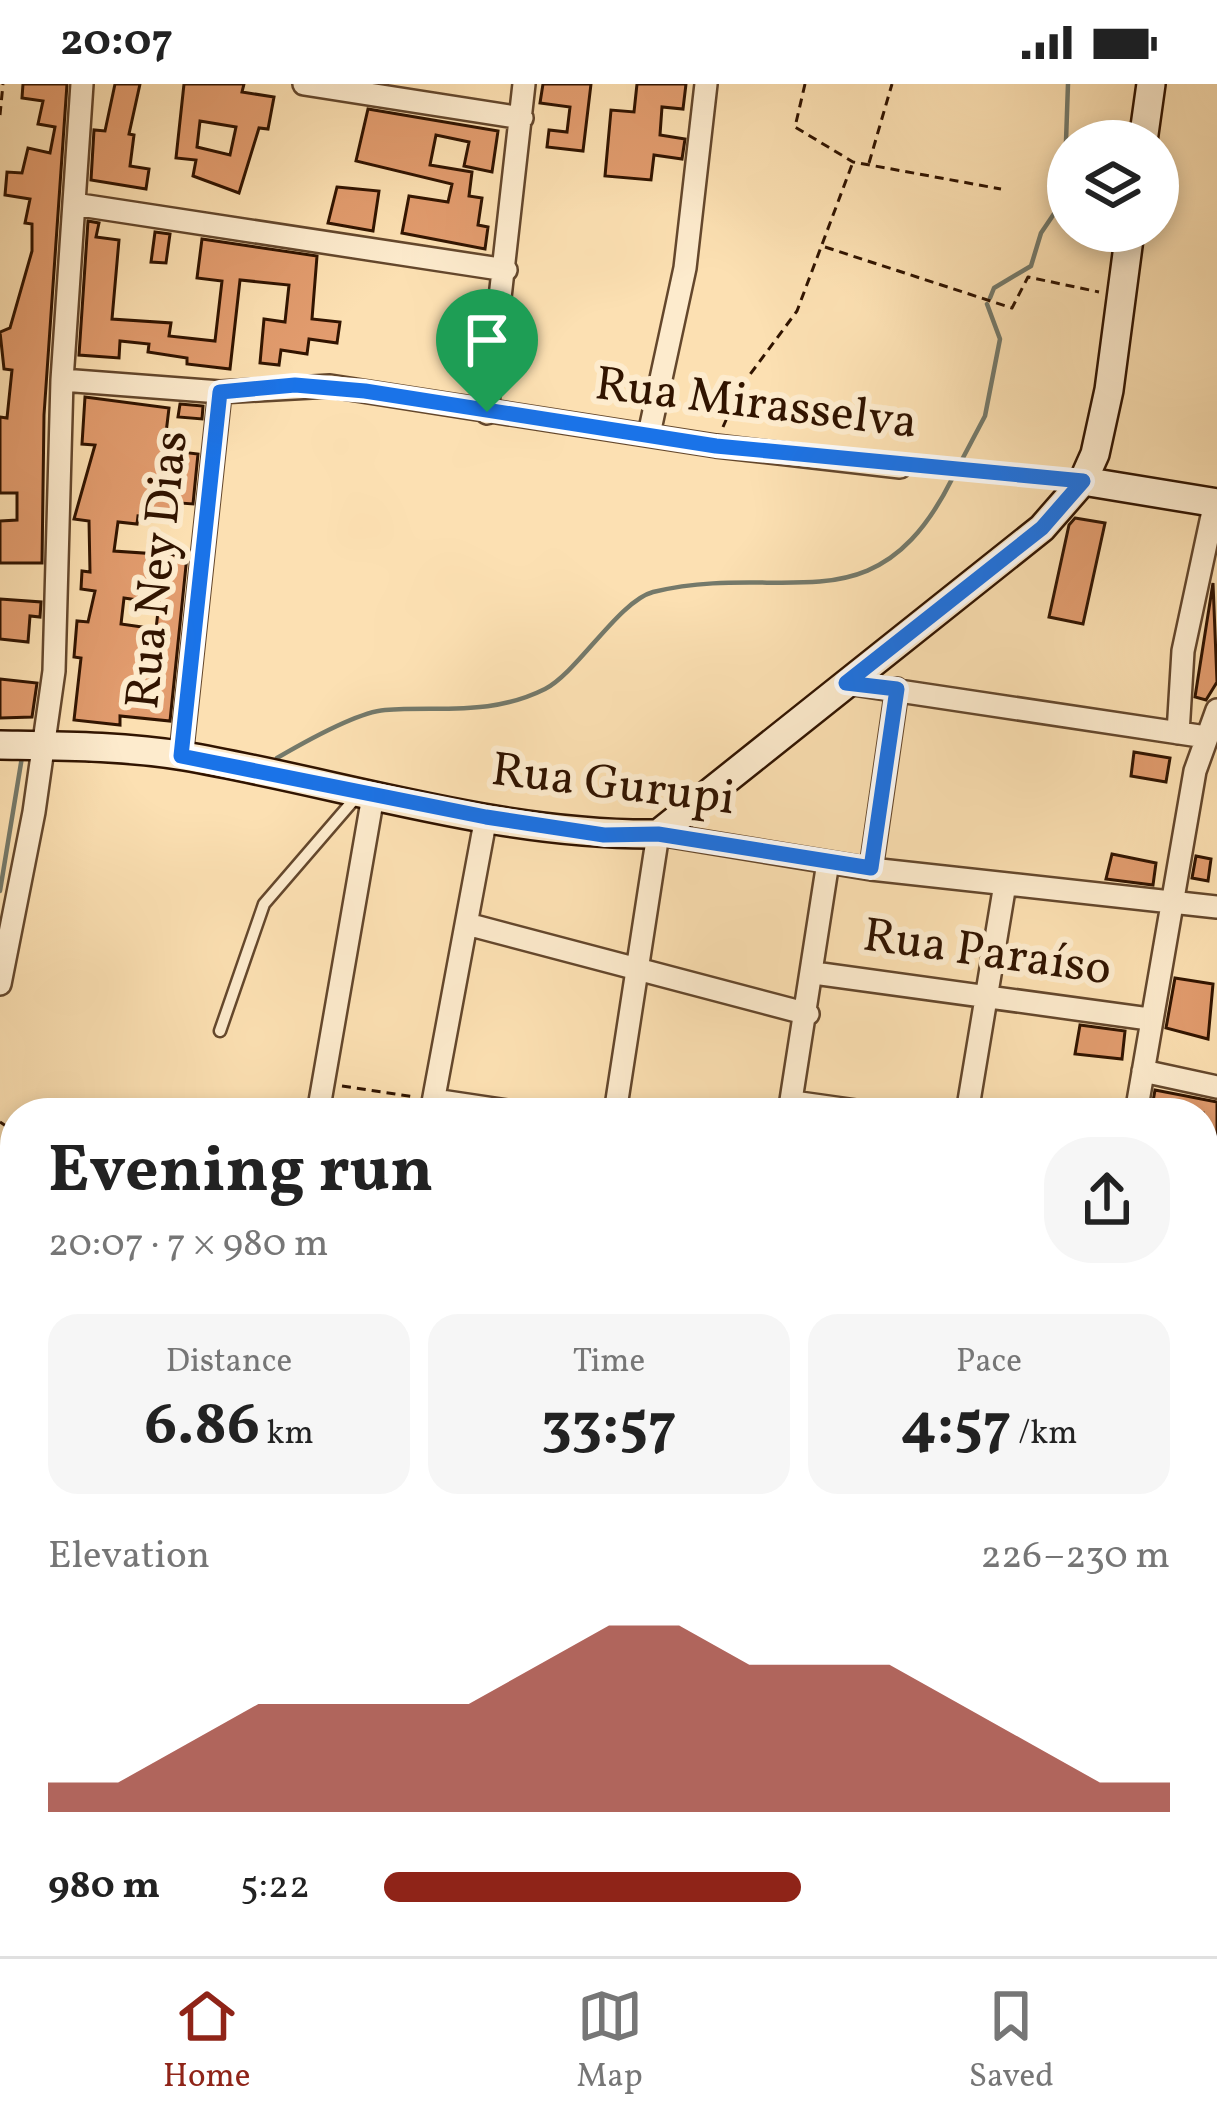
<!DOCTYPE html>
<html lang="en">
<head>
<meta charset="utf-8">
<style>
  :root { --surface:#fff; --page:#f6f6f6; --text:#222; --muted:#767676; --line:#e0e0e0; --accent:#8f2418 }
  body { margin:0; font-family:Vollkorn,serif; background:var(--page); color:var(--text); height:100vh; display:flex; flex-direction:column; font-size:45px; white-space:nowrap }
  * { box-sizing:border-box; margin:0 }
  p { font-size:39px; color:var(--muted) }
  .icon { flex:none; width:66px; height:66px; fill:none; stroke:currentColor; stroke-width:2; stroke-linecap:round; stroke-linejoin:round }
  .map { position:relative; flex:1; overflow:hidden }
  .side { position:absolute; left:0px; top:1014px; width:1218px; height:858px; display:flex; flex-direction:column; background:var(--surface); border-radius:48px 48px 0 0; box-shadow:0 6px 18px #0003 }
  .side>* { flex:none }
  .controls { position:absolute; left:1047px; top:36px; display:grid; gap:24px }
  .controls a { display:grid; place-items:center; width:132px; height:132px; border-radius:50%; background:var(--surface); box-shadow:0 6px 18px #0003; font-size:60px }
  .pin { position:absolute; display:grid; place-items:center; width:102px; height:102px; color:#fff; margin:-123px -51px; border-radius:50% 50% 50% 0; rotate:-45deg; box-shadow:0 0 12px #0007 }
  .pin .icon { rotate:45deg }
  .round { display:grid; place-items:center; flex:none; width:126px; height:126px; border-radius:48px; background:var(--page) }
  .head { display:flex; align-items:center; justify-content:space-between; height:204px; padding:0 48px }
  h1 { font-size:66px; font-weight:700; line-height:90px }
  .stats { display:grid; grid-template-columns:repeat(3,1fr); gap:18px; height:204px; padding:12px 48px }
  .stats div { display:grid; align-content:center; border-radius:30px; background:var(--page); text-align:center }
  .stats b { font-size:60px; font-weight:700 }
  .stats small { font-size:33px; font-weight:400 }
  .stats p { font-size:33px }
  .chart { height:336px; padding:24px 48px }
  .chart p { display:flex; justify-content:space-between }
  .chart svg { width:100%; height:216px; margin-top:12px; fill:var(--accent); opacity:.7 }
  ul { padding:0 48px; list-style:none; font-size:39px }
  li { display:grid; grid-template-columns:192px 144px 1fr; align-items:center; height:90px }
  li i { height:30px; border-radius:15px; background:var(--accent) }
  .status { display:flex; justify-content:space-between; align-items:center; height:84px; padding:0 60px; background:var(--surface); direction:ltr }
  .status svg { height:33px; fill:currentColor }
  .menu { display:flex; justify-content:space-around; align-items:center; height:168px; border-top:3px solid var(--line); background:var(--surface); font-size:33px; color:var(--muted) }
  .menu a { display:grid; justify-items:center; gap:6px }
  .menu .selected { color:var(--accent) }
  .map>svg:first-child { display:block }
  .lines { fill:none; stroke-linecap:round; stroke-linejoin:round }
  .stream { stroke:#74796a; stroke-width:4.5 }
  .building { fill:#e29c6e; stroke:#311400; stroke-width:3; fill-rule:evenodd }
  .lane-casing { stroke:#64472c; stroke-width:15 }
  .street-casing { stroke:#64472c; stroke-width:26 }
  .secondary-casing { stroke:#311400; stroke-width:32 }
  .path { stroke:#311400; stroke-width:3; stroke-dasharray:9 6; stroke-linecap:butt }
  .lane { stroke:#fdebcd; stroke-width:10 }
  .street { stroke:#fdebcd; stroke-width:21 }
  .secondary { stroke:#fdebcd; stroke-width:27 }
  .route-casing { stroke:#fff; stroke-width:24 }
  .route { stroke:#1a73e8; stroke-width:15 }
  .labels { text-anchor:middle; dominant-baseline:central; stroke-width:12; stroke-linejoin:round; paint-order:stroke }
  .street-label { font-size:48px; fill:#311400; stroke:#fdebcd }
</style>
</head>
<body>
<div class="status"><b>20:07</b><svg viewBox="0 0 49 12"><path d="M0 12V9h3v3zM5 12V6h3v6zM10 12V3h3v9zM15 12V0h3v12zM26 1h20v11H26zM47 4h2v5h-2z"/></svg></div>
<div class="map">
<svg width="1217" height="1872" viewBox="0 0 1217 1872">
  <rect width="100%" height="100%" fill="#fce0b2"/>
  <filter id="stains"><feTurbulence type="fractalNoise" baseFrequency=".00167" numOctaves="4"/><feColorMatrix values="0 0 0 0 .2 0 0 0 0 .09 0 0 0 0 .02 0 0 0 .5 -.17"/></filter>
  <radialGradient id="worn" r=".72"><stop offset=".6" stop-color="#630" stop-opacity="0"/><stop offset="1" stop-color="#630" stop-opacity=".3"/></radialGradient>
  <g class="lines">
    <path class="stream" d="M 990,214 L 994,204 L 1031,182 L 1041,149 L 1064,115 L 1068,0
      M 956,387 L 985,332 L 1000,255 L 987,220
      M 277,674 C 301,660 357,628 385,626 C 442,622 491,632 545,605 C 577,589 619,517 653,508 C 785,476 875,549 952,395
      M 0,807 L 22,673
      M 485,1857 L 487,1872"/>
  </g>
  <path class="building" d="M 23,0 L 67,0 L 44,331 L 42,479 L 0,479 L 0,437 L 17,436 L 17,409 L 0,409 L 0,333 L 7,334 L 12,286 L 4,285 L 0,248 L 10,244 L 32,167 L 32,140 L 25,139 L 30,115 L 5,111 L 7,88 L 22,89 L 28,64 L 50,69 L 55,43 L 38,40 L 43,17 L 22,14 Z
    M 115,0 L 140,0 L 129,50 L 134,51 L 130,82 L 149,85 L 146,105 L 91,96 L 94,46 L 105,47 Z
    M 184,0 L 244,0 L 242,8 L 274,13 L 268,45 L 259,44 L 239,109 L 193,92 L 196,76 L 176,74 ZM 200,37 L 236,43 L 230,71 L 197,63 Z
    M 543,0 L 591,0 L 583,67 L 547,63 L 549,46 L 567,48 L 570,23 L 540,19 Z
    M 637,0 L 686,0 L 683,25 L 662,23 L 660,51 L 685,55 L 682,75 L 654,71 L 651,96 L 605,92 L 611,26 L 634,28 Z
    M 368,25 L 498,47 L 492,88 L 464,82 L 469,58 L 436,51 L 430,81 L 472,88 L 469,112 L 482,114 L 478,141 L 488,143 L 485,165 L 402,149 L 409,112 L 448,118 L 452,100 L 356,77 Z
    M 337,103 L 379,107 L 373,147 L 328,139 Z
    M 88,137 L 99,139 L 96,153 L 119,156 L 112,235 L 171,239 L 169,252 L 215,257 L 222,197 L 197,194 L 202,155 L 317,172 L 312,235 L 340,238 L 337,259 L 309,255 L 307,270 L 281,266 L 279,281 L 260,279 L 264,235 L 285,238 L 289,201 L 240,196 L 230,285 L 187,280 L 187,274 L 148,268 L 149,260 L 120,257 L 119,274 L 79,271 Z
    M 155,148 L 170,150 L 166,179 L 151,178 Z
    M 85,313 L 169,324 L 164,366 L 198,370 L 193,420 L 181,419 L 180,436 L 138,432 L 137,440 L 118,438 L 114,467 L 187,472 L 170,637 L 120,632 L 120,641 L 74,636 L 81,574 L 74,573 L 77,537 L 88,538 L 95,507 L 81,505 L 82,487 L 90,488 L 89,437 L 74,435 L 95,361 L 82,360 ZM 124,514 L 159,519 L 156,545 L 121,540 Z
    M 180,320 L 203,322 L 202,335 L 178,333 Z
    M 1075,434 L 1105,439 L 1083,540 L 1049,533 L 1069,441 Z
    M 1213,499 L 1217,598 L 1206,616 L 1195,613 Z
    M 0,515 L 41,518 L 40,533 L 30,532 L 28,558 L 0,555 Z
    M 0,595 L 37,599 L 32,633 L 0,634 Z
    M 1134,668 L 1170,674 L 1166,698 L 1131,692 Z
    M 1112,770 L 1156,779 L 1153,801 L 1106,795 Z
    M 1196,772 L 1211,775 L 1208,797 L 1192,794 Z
    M 1175,894 L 1213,900 L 1208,955 L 1166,944 Z
    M 1080,941 L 1125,947 L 1122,975 L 1075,970 Z
    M 1155,1006 L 1217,1018 L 1217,1131 L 1203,1129 L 1203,1029 L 1151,1029 Z
    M 217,1857 L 399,1857 L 393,1872 L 215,1872 Z"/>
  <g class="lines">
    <g class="lane-casing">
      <path id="lane" d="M 220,947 L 264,820 L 358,711"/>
    </g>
    <g class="street-casing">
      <path id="street" d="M 304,0 L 522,34
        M 74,120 L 506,186
        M 62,296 L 220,308 L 330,302 L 716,362 L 900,383
        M 487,329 L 524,0
        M 649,350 L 685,184 L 706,0
        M 846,599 L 1206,653
        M 1178,649 L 1183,567 L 1215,418
        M 181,672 L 220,308
        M 871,785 L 897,605
        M 467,840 L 808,930
        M 814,889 L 1149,935
        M 0,900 L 34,728 L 54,587 L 62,296 L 82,0
        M 1143,987 L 1217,1003
        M 434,1016 L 520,1029
        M 793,1018 L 871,1029
        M 318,1029 L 373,712
        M 431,1029 L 486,733
        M 615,1029 L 658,750 L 871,785 L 1217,823
        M 789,1029 L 828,778
        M 967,1029 L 1005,800
        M 1136,1029 L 1195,687 L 1217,626
        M 0,1157 L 15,1069
        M 1203,1183 L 1217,1185
        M 0,1198 L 15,1209
        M 15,1235 L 9,1334 L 15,1344
        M 1203,1318 L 1217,1320
        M 0,1482 L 15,1481
        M 1203,1535 L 1217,1537
        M 1203,1779 L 1217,1778
        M 0,1796 L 15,1803
        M 119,1857 L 146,1872
        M 411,1872 L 418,1857
        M 590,1872 L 592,1857
        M 749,1872 L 750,1857"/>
    </g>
    <g class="secondary-casing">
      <path id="secondary" d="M 1143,57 L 1151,0
        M 1083,397 L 1217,419
        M 0,661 C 60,662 125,662 184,672 C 341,699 498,752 658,750 L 1042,444 L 1083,397 L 1095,370 L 1109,306 L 1130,147"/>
    </g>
    <path class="path" d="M 805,0 L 795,43 L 853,78 L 1001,105
      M 0,31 L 3,0
      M 869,79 L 892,0
      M 825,163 L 1012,224 L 1028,193 L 1099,208
      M 723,343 L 740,304 L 797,227 L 853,78
      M 919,384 L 1053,395
      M 342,1002 L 415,1013
      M 0,1038 L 15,1048"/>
    <use href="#lane" class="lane"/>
    <use href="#street" class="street"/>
    <use href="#secondary" class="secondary"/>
  </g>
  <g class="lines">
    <g class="route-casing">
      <path id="route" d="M 295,301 L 365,307 L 716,362 L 1083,397 L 1042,444 L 846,599 L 897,605 L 871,784 L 658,750 L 604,751 L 486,733 L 181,672 L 220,308 Z"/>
    </g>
    <use href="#route" class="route"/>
  </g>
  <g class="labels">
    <g class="street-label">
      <text transform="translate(756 321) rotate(7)">Rua Mirasselva</text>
      <text transform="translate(159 486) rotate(-84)">Rua Ney Dias</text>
      <text transform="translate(613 702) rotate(7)">Rua Gurupi</text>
      <text transform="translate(987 870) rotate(8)">Rua Paraíso</text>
    </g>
  </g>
  <rect width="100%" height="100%" filter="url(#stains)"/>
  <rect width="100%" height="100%" fill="url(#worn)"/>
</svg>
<div class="controls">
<a><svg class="icon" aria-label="layers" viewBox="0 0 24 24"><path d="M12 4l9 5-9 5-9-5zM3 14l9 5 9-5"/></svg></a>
</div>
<div class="pin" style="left:487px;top:328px;background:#1e9e55"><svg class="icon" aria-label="arrive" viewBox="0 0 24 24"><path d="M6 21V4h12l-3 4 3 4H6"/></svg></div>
<section class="side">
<div class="head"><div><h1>Evening run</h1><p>20:07 · 7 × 980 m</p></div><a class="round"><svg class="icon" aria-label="share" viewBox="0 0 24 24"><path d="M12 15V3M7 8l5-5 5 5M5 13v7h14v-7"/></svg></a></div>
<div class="stats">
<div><p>Distance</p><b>6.86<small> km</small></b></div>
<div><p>Time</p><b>33:57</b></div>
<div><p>Pace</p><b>4:57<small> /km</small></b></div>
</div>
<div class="chart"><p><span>Elevation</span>226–230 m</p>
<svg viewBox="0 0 160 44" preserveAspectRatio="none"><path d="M0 44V38L10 38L20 30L30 22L40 22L50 22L60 22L70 14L80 6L90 6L100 14L110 14L120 14L130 22L140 30L150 38L160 38V44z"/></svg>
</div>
<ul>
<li><b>980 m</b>5:22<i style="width:53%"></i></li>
</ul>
</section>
</div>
<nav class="menu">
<a class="selected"><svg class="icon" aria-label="home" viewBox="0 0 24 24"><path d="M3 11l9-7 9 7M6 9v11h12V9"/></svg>Home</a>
<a><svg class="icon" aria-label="map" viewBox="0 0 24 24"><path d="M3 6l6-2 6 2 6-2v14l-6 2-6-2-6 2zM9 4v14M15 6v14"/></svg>Map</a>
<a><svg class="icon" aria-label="saved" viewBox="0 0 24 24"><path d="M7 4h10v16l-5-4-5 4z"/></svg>Saved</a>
</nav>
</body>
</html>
